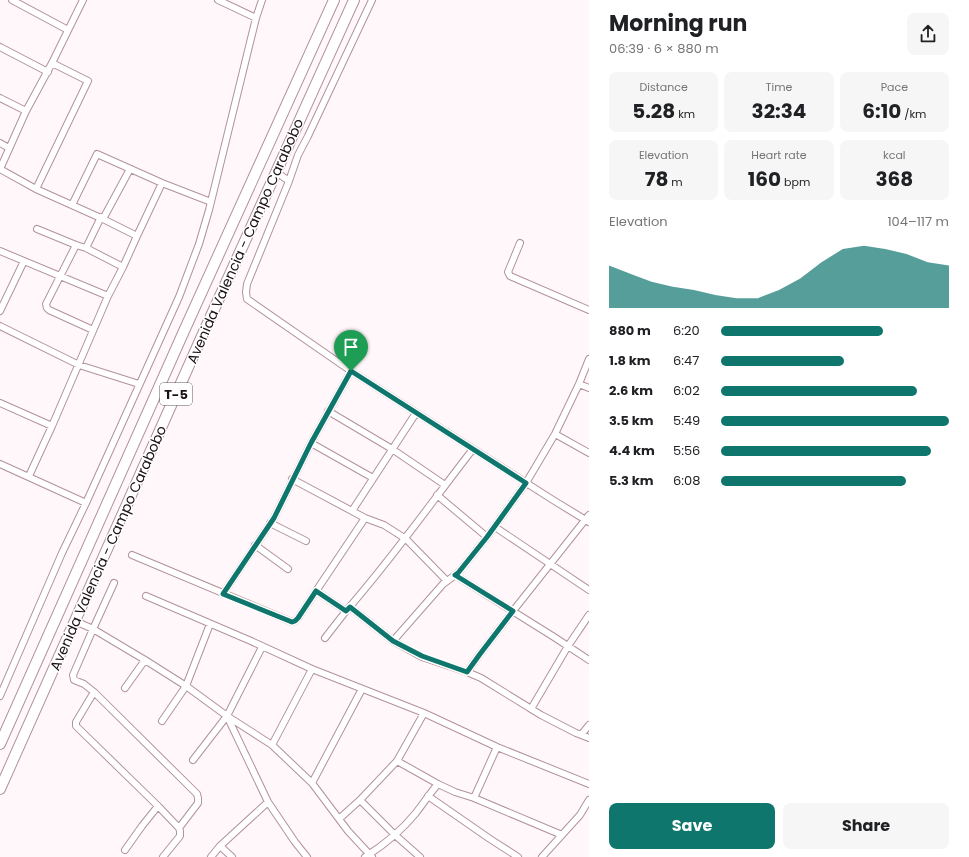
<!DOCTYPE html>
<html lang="en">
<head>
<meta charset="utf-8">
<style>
  :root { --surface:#fff; --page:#f6f6f6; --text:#202124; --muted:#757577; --accent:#0f766e }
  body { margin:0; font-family:Poppins,sans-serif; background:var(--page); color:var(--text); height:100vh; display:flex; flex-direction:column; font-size:15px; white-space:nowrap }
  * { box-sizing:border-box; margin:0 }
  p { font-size:13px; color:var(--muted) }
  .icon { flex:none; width:22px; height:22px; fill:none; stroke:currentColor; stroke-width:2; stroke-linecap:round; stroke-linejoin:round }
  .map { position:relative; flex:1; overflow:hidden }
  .drawer { display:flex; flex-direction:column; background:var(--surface); width:380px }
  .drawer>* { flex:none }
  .pin { position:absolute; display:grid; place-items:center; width:34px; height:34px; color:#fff; margin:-41px -17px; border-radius:50% 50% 50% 0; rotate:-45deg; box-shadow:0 0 4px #0007 }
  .pin .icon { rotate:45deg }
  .round { display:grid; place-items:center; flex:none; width:42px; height:42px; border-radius:8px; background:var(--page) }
  .overview { display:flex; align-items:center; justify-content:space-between; height:68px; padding:0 20px }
  h1 { font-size:22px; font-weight:700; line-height:30px }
  .metrics { display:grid; grid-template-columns:repeat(3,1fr); gap:6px; height:68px; padding:4px 20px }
  .metrics div { display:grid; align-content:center; border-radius:8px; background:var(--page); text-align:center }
  .metrics b { font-size:20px; font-weight:700 }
  .metrics small { font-size:11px; font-weight:400 }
  .metrics p { font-size:11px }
  .chart { height:112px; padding:8px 20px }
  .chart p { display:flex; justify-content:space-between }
  .chart svg { width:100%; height:72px; margin-top:4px; fill:var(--accent); opacity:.7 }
  .action { display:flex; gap:8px; margin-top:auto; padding:8px 20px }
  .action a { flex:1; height:46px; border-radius:8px; background:var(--accent); color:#fff; font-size:16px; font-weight:700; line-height:46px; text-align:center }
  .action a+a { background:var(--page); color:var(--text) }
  ul { padding:0 20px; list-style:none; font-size:13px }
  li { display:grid; grid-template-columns:64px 48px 1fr; align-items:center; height:30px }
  li i { height:10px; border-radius:5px; background:var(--accent) }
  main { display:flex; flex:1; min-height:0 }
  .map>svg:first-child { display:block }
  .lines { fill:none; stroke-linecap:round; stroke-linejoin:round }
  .minor-casing { stroke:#b2929b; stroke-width:8 }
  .trunk-casing { stroke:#b2929b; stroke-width:12 }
  .minor { stroke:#fff; stroke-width:6 }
  .trunk { stroke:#fff; stroke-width:10 }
  .route-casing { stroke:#fff; stroke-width:8 }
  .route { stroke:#0f766e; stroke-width:5 }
  .labels { text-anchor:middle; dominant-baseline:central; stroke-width:3; stroke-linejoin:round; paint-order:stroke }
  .shield { fill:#fff; stroke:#60585b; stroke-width:1 }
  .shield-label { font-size:13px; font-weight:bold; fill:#1c1115 }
  .street-label { font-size:14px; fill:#1c1115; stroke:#fff }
</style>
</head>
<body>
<main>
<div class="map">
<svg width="589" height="857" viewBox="0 0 589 857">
  <rect width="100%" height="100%" fill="#fff7f9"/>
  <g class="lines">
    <g class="minor-casing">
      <path id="minor" d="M 12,0 L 68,30
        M 218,0 L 256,18
        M 372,0 L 308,136 L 298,155 L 289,181 L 247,284 L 246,292 L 247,299 L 351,371 L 553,500 L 589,522
        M 0,47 L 48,72
        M 0,98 L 26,111
        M 0,143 L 9,148
        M 0,169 L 26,111 L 52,63 L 83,0
        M 0,169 L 36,189 L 103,219 L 137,236
        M 276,172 L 289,181
        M 36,189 L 88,81 L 52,63
        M 72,205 L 97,154 L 162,183 L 211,202
        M 103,219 L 130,169
        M 37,229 L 76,245 L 86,248 L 123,267
        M 520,243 L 508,272 L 510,276 L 589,310
        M 76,245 L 46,304 L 47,308 L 49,310 L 93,330
        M 86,248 L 101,217
        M 0,251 L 108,296
        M 0,311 L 24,261
        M 0,326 L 79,365 L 139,384
        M 579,384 L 589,388
        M 0,403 L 52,426
        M 328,411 L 392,449 L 445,485
        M 555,434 L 589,453
        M 311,443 L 373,478
        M 0,464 L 86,503
        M 29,476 L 52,426 L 108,296 L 123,267 L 137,236 L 162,183
        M 292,479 L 365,518 L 384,525 L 406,539 L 447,581
        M 437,495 L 487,537
        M 352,511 L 416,413
        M 270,523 L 306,541
        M 495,527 L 589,590
        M 255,545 L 288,569
        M 132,555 L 292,622 L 295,621 L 298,618 L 365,518
        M 455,575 L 554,637 L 589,660
        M 114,583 L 93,629 L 73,675 L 74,680 L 84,684 L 94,692 L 197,794 L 198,798 L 198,803 L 179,828 L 180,831 L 180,836 L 163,857
        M 316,591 L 346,611 C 391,560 431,503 473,449
        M 223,594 L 274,518 L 311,443 L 351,371
        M 146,596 L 251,641 L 312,669 L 424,713 L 497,747 L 589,784
        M 350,607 L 393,641 L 422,657 L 467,672 L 481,678 L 541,715 L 576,733 L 589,738
        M 75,621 L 93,629 L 145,660 L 186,686 L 227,716 L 272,745 L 312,783 L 348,831 L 372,857
        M 325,638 L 346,611
        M 393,641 L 443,584 L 458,573 L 487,537 L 526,483 L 555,434 L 579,384 L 589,359
        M 262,647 L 227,716 L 268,802 L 295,842 L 307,857
        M 467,672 L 480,654 L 513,611 L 589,515
        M 125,688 L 145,660
        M 94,692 L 76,722 L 76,726 L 158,806 L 179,828
        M 0,696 L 62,553 L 86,503 L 179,297 L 199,244 L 209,210 L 256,18 L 262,0
        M 531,709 L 568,646 L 589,615
        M 162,721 L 186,686 L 210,624
        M 581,735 L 589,725
        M 272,745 L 312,669
        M 193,760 L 227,716
        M 397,761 L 438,784 L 455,792 L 474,798 L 562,835
        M 312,783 L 362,689
        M 428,796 L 490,839 L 518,857
        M 474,798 L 497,747
        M 360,800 L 395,835 L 420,857
        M 339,819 L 360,800 L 397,761 L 424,713
        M 220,846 L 232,857
        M 125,850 L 142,826 L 158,806
        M 211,857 L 220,846 L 268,802
        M 365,857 C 384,845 401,831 415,814 C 423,804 430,793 438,784
        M 542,857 L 580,815 L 589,800"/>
    </g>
    <g class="trunk-casing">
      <path id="trunk" d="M 0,744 L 184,331 L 334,0
        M 0,789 L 202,336 L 354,0"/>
    </g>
    <use href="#minor" class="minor"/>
    <use href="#trunk" class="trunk"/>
  </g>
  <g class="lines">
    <g class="route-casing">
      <path id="route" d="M 351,371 L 526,483 L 487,537 L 458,573 L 455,575 L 513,611 L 480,654 L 467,672 L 422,656 L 393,641 L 350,607 L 346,611 L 316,591 L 298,618 L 295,621 L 292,622 L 223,594 L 274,518 L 311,443 Z"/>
    </g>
    <use href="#route" class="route"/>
  </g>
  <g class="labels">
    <rect class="shield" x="160" y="383" width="32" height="22" rx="3"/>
    <g class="shield-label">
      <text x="176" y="394">T-5</text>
    </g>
    <g class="street-label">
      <text transform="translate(245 241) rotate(-66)">Avenida Valencia - Campo Carabobo</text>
      <text transform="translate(108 548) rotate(-66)">Avenida Valencia - Campo Carabobo</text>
    </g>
  </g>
</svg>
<div class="pin" style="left:351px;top:371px;background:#1e9e55"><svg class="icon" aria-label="arrive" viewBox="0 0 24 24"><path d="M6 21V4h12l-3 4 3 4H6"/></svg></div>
</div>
<section class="drawer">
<div class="overview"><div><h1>Morning run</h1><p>06:39 · 6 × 880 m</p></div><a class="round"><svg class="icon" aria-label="share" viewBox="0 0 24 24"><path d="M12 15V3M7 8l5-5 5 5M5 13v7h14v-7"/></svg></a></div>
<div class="metrics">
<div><p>Distance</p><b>5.28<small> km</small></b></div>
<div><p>Time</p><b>32:34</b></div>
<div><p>Pace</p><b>6:10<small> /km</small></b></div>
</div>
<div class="metrics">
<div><p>Elevation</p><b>78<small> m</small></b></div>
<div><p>Heart rate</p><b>160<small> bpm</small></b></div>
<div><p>kcal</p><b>368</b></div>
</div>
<div class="chart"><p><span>Elevation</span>104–117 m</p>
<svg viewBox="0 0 160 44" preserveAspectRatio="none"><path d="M0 44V18L10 23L20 28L30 31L40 33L50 36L60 38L70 38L80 33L90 26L100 16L110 8L120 6L130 8L140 11L150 16L160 18V44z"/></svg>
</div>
<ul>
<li><b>880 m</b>6:20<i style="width:71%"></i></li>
<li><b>1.8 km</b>6:47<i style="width:54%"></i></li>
<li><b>2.6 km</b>6:02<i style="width:86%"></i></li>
<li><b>3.5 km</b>5:49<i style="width:100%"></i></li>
<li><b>4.4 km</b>5:56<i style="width:92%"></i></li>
<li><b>5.3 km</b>6:08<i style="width:81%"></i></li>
</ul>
<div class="action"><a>Save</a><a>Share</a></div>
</section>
</main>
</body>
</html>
